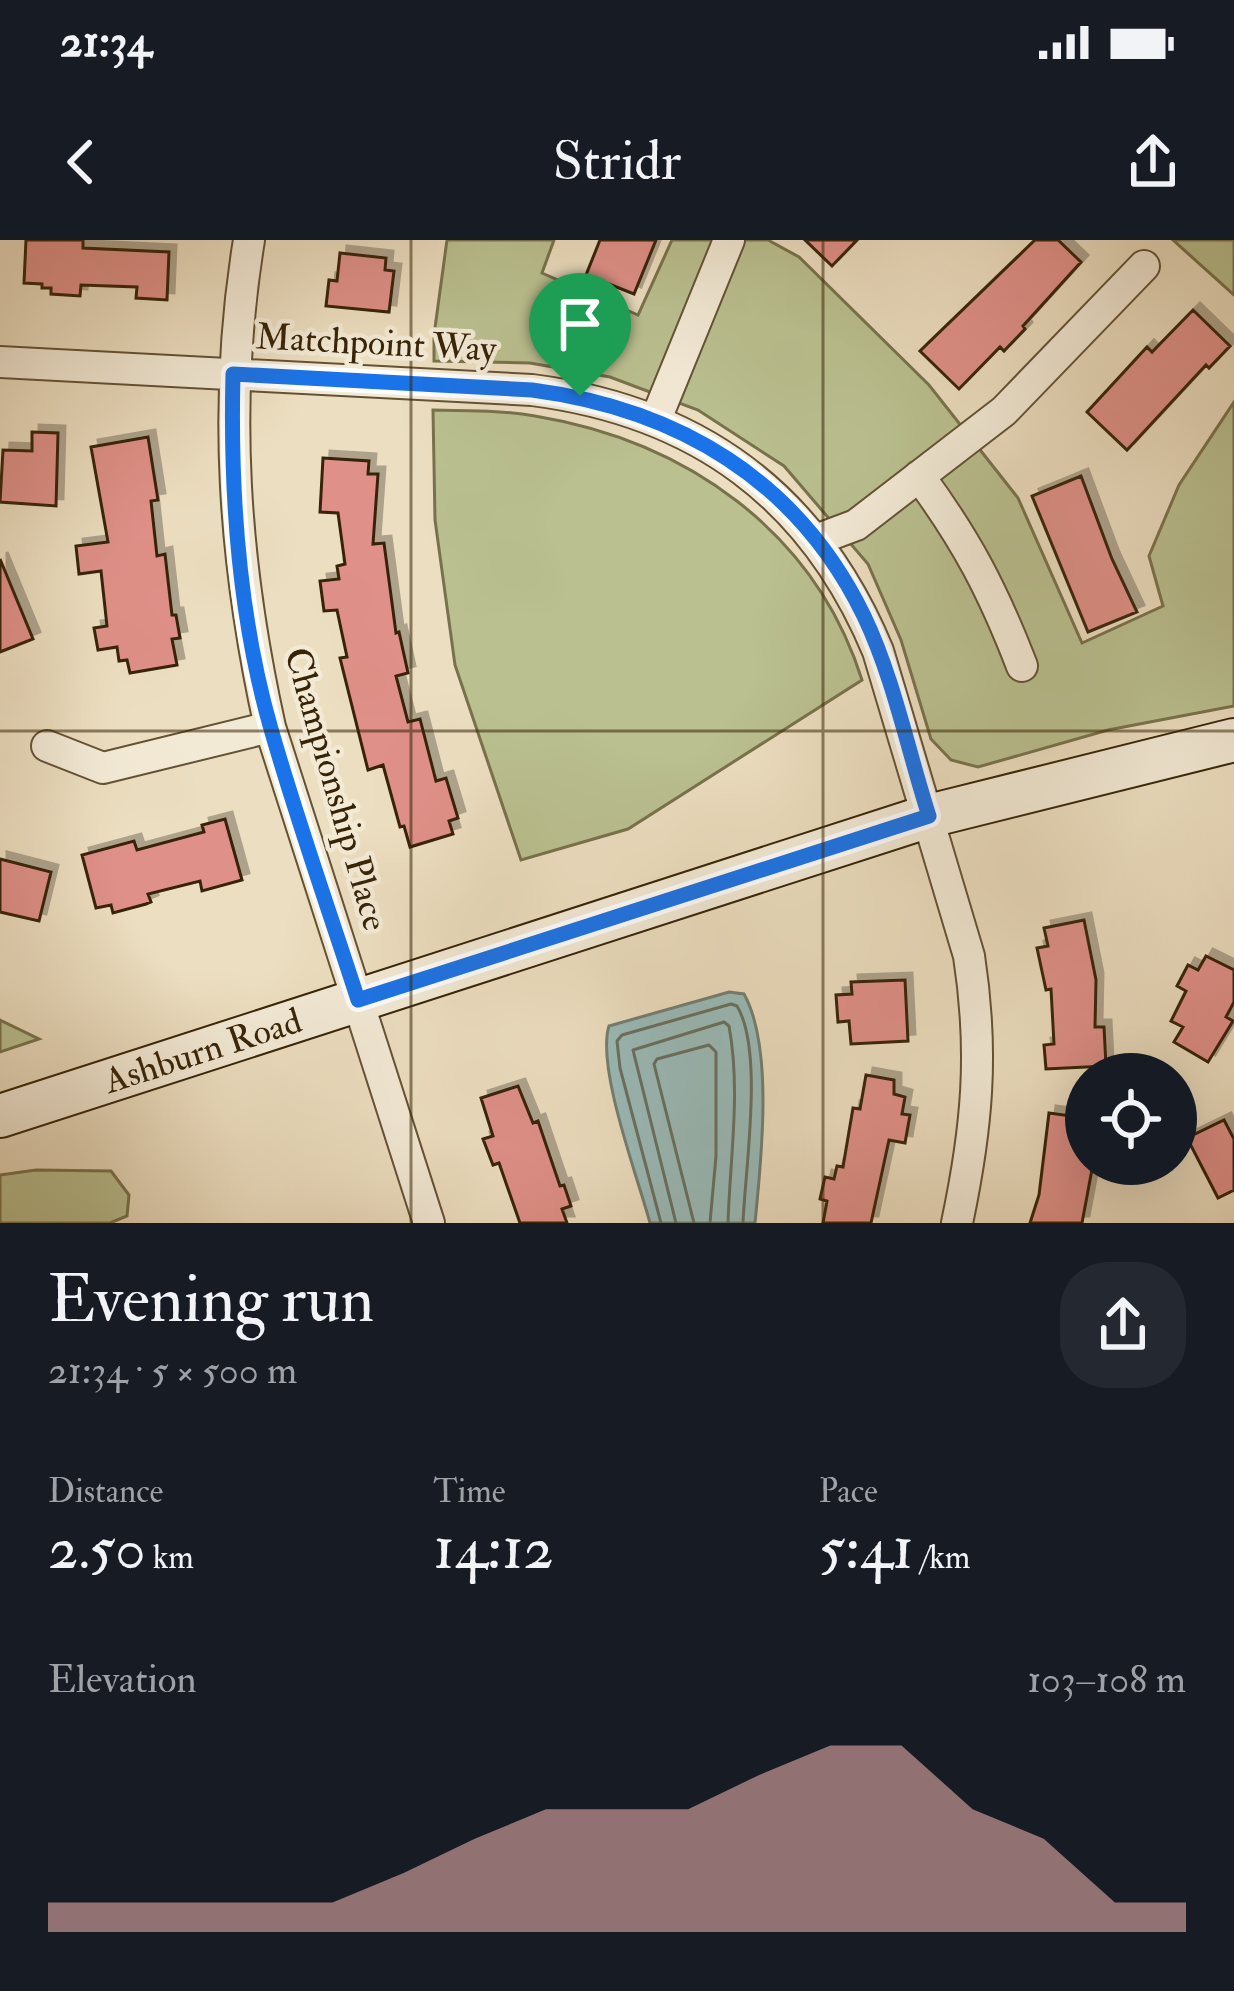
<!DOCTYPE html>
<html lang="en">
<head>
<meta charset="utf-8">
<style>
  :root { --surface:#171b24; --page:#242831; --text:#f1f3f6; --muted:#9ea1a6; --accent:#c59692 }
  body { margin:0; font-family:"IM FELL Double Pica",serif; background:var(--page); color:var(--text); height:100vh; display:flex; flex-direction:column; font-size:45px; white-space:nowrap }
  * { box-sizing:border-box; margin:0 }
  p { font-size:39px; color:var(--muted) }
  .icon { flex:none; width:66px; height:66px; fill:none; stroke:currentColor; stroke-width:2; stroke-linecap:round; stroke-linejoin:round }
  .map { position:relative; height:983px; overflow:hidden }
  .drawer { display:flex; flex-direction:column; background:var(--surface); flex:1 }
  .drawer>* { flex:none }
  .buttons { position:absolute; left:1065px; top:813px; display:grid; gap:24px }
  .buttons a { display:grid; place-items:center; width:132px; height:132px; border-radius:50%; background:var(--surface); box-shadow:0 12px 48px #0002; font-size:60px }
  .pin { position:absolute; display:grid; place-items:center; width:102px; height:102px; color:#fff; margin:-123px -51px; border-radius:50% 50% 50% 0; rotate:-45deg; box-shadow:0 0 12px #0007 }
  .pin .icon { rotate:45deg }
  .round { display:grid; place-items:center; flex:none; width:126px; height:126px; border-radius:48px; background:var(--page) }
  .summary { display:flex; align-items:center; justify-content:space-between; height:204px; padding:0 48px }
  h1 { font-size:66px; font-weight:600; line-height:90px }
  .metrics { display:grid; grid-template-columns:repeat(3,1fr); gap:18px; height:204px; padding:12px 48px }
  .metrics div { display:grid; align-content:center }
  .metrics b { font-size:60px; font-weight:600 }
  .metrics small { font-size:33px; font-weight:400 }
  .metrics p { font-size:33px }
  .chart { height:336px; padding:24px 48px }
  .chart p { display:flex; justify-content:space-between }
  .chart svg { width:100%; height:216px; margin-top:12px; fill:var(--accent); opacity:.7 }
  .status { display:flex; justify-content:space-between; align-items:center; height:84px; padding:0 60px; background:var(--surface); direction:ltr }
  .status svg { height:33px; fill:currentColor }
  header { display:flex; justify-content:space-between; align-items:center; height:156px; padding:0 48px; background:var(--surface); font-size:54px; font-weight:600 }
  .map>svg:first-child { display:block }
  .green { fill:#bac090; stroke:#78724c; stroke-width:3 }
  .water { fill:#9abbb9; stroke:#727f72; stroke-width:3 }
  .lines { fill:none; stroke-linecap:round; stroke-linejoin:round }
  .shore { stroke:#687060; stroke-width:3 }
  .building { fill:#df9088; stroke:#372407; stroke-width:3; filter:url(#shadow) }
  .street-casing { stroke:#645235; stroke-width:34 }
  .secondary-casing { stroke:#372407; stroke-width:46 }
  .street { stroke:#f3ead6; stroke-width:30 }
  .secondary { stroke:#f3ead6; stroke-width:42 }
  .route-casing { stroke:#fff; stroke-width:24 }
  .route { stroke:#1a73e8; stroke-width:15 }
  .grid { fill:none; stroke:#372407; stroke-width:3; stroke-opacity:0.55 }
  .labels { text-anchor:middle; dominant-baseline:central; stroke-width:9; stroke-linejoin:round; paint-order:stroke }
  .street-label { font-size:36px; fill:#372407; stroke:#f3ead6 }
</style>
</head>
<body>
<div class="status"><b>21:34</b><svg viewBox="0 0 49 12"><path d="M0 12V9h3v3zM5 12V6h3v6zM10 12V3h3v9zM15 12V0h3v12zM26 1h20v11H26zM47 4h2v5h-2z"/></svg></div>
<header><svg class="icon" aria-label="back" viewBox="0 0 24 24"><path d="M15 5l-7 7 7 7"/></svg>Stridr<svg class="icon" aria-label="share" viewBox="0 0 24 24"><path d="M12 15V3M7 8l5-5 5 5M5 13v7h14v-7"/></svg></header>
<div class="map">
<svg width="1234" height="983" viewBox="0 0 1234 983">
  <defs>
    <filter id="shadow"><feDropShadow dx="7" dy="-7" stdDeviation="0" flood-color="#0004"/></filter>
  </defs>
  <rect width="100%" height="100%" fill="#ecdec0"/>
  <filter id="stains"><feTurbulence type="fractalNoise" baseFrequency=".00167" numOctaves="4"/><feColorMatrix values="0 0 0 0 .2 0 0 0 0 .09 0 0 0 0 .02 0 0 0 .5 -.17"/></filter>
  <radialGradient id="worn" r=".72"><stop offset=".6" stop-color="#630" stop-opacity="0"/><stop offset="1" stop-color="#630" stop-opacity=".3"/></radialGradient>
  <path class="green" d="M 447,0 L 554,0 L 542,33 L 638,75 L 672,0 L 768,0 L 799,17 L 929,145 L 1018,258 L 1082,403 L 1163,366 L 1149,316 L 1179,245 L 1234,162 L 1234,466 L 1108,490 L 978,527 L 951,520 L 931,499 L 901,400 L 868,324 L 784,226 L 698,170 L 610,137 L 530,123 L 434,121 L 434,95 Z
    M 1173,0 L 1234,0 L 1234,55 Z
    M 433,170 C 467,171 502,170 535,176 C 686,201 815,291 862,440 L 628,589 L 521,620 L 455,425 L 435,280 Z
    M 0,780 L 39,799 L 0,812 Z
    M 36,930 L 111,931 L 129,955 L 127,976 L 110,983 L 0,983 L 0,935 Z"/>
  <path class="water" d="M 729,752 L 744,754 C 774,808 761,921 755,983 L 650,983 C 638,938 596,827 609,786 Z"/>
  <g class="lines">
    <path class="shore" d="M 661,983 L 620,828 L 617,801 L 622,795 L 731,764 L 737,766 C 764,811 745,929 743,983
      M 676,983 L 633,810 L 724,782 L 729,786 C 741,851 730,918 728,983
      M 694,983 L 654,824 L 657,819 L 709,805 L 716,812 L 716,916 L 710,983"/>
  </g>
  <path class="building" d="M 26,0 L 83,0 L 83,8 L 169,12 L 167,60 L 136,58 L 137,47 L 81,45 L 80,56 L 51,54 L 51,48 L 42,48 L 42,44 L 24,43 Z
    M 600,0 L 656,0 L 634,54 L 586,35 Z
    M 805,0 L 857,0 L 832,26 Z
    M 1035,0 L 1058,0 L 1081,22 L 1023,86 L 1025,89 L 1004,111 L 1000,107 L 959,149 L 920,111 Z
    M 340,13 L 386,18 L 385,30 L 394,31 L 389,72 L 326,66 L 329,40 L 337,41 Z
    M 1193,70 L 1230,106 L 1209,128 L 1206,125 L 1127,210 L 1087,172 L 1147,107 L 1152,112 Z
    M 32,192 L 58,193 L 56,266 L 0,262 L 3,210 L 32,211 Z
    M 148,197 L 158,260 L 151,261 L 157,316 L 165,314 L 172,375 L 176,375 L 180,398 L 172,399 L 177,425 L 130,433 L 127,420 L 119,421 L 117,407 L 98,410 L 94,388 L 107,386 L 101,331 L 79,334 L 76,306 L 108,302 L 91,207 Z
    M 323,218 L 369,221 L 368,234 L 378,234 L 373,304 L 384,303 L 396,393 L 399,392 L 408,433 L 396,436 L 408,482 L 420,479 L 436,541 L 446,538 L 458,578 L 449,581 L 453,594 L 410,607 L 404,586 L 400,587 L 383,525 L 368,530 L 340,418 L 347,417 L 337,370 L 324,371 L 320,341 L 339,339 L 337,326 L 345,324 L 338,273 L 320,272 Z
    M 1081,236 L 1112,319 L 1137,372 L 1088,392 L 1032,256 Z
    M 0,319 L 33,399 L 0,412 Z
    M 225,579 L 242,640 L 202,651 L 200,641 L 148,654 L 151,662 L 146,664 L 113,673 L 111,665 L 96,668 L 82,615 L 134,601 L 137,610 L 204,592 L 202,585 Z
    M 0,619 L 51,632 L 39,681 L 0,672 Z
    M 1084,680 L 1096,740 L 1095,787 L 1104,787 L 1106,826 L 1046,829 L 1044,805 L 1054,804 L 1051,749 L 1046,750 L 1037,708 L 1048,706 L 1044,688 Z
    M 1206,716 L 1234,730 L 1234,762 L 1226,777 L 1233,781 L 1208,822 L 1174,802 L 1183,787 L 1171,781 L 1186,751 L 1177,746 L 1188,725 L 1198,730 Z
    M 905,740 L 908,801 L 851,804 L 849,781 L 838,782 L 836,755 L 852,754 L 851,742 Z
    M 866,835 L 894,840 L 894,854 L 905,857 L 902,874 L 910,875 L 905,903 L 889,900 L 871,983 L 823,983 L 827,961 L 820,959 L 825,937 L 834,939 L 837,926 L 843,927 L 853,868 L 860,869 Z
    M 518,846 L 533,883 L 538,881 L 560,946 L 564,945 L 571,966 L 562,969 L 567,983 L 520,983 L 499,923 L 493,925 L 483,899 L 493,896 L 481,858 Z
    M 1049,873 L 1086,878 L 1086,924 L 1093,924 L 1082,983 L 1030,983 L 1039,955 Z
    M 1224,880 L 1234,899 L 1234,950 L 1218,958 L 1187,898 Z"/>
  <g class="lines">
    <g class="street-casing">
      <path id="street" d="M 249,0 C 222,165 234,324 270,487 L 429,983
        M 0,122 L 532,150 C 697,171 813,255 878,411 L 969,716 C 984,813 977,888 957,983
        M 656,179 L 729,0
        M 919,236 C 967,301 993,351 1022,426
        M 816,300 L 856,285 L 1004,171 L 1144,26
        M 47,506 L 103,528 L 270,487"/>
    </g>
    <g class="secondary-casing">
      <g id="secondary">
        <path id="s1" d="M 0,876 L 929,576 L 1234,500"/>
      </g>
    </g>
    <use href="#street" class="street"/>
    <use href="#secondary" class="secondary"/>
  </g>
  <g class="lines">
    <g class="route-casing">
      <path id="route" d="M 233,134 L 532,150 C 678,169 798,240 864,376 C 894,439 908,511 929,576 L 358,760 C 329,670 297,580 271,489 C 238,374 230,253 233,134 Z"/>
    </g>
    <use href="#route" class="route"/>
  </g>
  <path class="grid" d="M 411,0 L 411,983M 823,0 L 823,983M 0,491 L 1234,491"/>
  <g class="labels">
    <g class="street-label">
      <text transform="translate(376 103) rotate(3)">Matchpoint Way</text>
      <text transform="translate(336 549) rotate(74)">Championship Place</text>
      <text stroke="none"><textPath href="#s1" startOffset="213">Ashburn Road</textPath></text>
    </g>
  </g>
  <rect width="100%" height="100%" filter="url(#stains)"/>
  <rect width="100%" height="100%" fill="url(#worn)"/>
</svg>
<div class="buttons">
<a><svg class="icon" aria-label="locate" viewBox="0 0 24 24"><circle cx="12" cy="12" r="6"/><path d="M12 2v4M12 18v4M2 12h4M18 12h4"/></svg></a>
</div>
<div class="pin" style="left:580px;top:156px;background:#1e9e55"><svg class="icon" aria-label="arrive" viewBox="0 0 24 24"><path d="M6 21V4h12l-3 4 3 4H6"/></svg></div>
</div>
<section class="drawer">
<div class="summary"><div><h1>Evening run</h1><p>21:34 · 5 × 500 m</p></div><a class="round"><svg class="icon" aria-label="share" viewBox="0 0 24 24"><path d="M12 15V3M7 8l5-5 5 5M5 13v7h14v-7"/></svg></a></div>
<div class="metrics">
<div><p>Distance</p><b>2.50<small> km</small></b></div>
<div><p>Time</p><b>14:12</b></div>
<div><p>Pace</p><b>5:41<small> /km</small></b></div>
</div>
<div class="chart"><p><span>Elevation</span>103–108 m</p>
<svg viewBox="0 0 160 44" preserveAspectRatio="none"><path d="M0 44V38L10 38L20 38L30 38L40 38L50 32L60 25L70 19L80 19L90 19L100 12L110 6L120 6L130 19L140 25L150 38L160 38V44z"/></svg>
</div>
</section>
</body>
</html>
